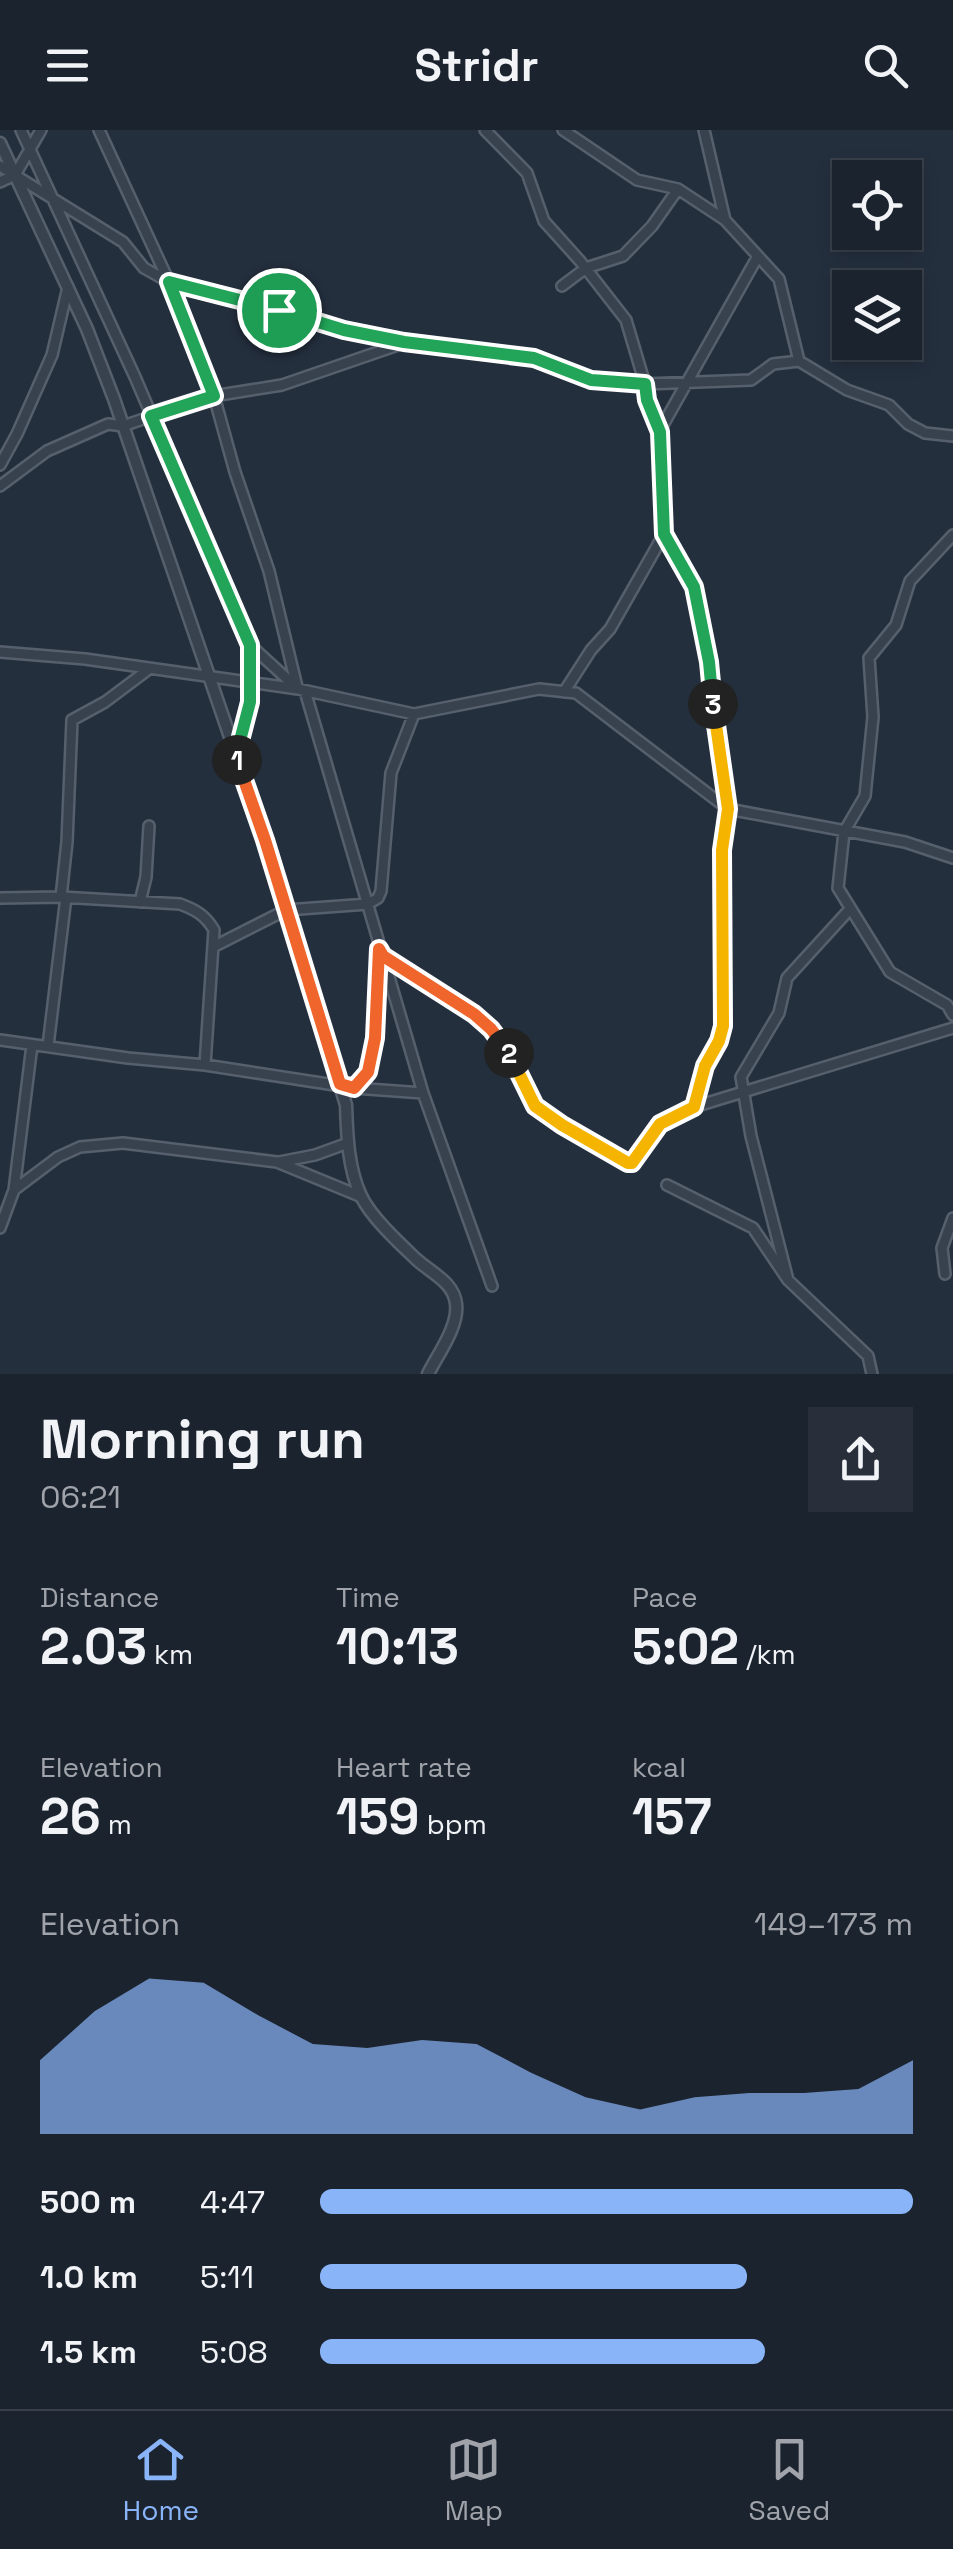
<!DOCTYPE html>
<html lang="en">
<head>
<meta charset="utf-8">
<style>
  :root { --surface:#1b232e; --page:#282f3a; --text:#f1f3f6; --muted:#a0a4aa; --line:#39404a; --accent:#8ab4f8 }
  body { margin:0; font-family:"Space Grotesk",sans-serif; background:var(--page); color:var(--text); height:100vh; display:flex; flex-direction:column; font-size:38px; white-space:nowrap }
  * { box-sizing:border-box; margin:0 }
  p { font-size:32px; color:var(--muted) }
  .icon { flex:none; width:55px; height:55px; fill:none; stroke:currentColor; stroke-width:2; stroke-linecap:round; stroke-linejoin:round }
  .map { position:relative; height:1244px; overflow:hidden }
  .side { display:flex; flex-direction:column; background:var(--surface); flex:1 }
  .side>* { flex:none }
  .buttons { position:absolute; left:832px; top:30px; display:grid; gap:20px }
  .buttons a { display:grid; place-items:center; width:90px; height:90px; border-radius:0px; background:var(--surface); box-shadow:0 5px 15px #0003,0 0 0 2px var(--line); font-size:50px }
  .pin { position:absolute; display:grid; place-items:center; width:85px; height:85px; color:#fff; margin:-42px; border:5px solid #fff; border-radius:50%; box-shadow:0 2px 10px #0007 }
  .km { position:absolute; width:50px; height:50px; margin:-25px; border-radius:50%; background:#222; color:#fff; font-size:28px; line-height:50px; text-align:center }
  .round { display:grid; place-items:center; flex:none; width:105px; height:105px; border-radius:0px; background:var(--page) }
  .overview { display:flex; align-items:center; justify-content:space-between; height:170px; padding:0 40px }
  h1 { font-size:55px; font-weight:700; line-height:75px }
  .stats { display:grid; grid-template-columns:repeat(3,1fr); gap:15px; height:170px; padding:10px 40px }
  .stats div { display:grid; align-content:center }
  .stats b { font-size:50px; font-weight:700 }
  .stats small { font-size:28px; font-weight:400 }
  .stats p { font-size:28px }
  .chart { height:280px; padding:20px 40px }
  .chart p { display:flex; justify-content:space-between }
  .chart svg { width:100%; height:180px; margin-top:10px; fill:var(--accent); opacity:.7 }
  ul { padding:0 40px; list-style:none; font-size:32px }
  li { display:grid; grid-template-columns:160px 120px 1fr; align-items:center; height:75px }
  li i { height:25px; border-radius:12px; background:var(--accent) }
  header { display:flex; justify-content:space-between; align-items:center; height:130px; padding:0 40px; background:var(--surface); font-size:45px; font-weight:700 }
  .dock { display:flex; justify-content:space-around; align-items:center; height:140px; border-top:2px solid var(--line); background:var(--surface); font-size:28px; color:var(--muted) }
  .dock a { display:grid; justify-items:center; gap:5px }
  .dock .current { color:var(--accent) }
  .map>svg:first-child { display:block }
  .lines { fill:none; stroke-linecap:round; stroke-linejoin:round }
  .minor-casing { stroke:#565f6c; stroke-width:14 }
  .tertiary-casing { stroke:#565f6c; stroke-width:15 }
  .minor { stroke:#38414e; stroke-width:9 }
  .tertiary { stroke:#38414e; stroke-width:10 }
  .split-1-casing { stroke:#fff; stroke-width:20 }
  .split-2-casing { stroke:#fff; stroke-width:20 }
  .split-3-casing { stroke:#fff; stroke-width:20 }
  .split-4-casing { stroke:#fff; stroke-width:20 }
  .split-1 { stroke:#22a559; stroke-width:12 }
  .split-2 { stroke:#f0652b; stroke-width:12 }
  .split-3 { stroke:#f5b400; stroke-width:12 }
  .split-4 { stroke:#22a559; stroke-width:12 }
</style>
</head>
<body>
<header><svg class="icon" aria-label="menu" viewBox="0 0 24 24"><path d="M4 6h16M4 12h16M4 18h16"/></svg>Stridr<svg class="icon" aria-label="search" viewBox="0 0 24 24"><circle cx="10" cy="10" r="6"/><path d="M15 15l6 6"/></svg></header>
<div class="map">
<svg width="953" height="1244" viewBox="0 0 953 1244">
  <rect width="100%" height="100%" fill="#242f3e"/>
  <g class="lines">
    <g class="minor-casing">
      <path id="minor" d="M 21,0 L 135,247 L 250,515 L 296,557
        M 99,0 L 169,152 L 214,266 L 235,342 L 269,441 L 297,557
        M 485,0 L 527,43 L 544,91 L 580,131 L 626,190 L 645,254 L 751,250 L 773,234 L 799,231 L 847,260 L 889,275 L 908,294 L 925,303 L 953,306
        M 563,0 L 637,50 L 678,59
        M 704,0 L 725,90
        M 0,36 L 123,112 L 144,138 L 169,152 L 279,180 L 344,200 L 401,212
        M 0,52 L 15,45 L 41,0
        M 562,156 L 586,138 L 623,126 L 652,96 L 678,59 L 725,90 L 779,149 L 799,231
        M 659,302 L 758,126
        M 0,335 L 17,304 L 52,225 L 68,157
        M 0,356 L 47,321 L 108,294 L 123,296 L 207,267 L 282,255 L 404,213 L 534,228 L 591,250 L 645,254 L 647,270 L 659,302 L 664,404 L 694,457 L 709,532 L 728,679 L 722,720 L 723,896 L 719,911 L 705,936 L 694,977 L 659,994 L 631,1033 L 628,1033 L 562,995 L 535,976 L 510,924 L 491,899 L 474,884 L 383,826
        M 953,405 L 910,451 L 896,495 L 869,528 L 873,587 L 865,666 L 844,702 L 838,758 L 890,842 L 947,875 L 953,885
        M 0,522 L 85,529 L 298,559 L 414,584 L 539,559 L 576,563 L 728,679 L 905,712 L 953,728
        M 305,561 L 423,963 L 492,1156
        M 564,562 L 591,520 L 610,499 L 664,404
        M 236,624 L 250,572 L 250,516
        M 61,767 L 67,712 L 72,590 L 105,572 L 149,539
        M 0,768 L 61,767 L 180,774 C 196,780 205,785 214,800 L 205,935
        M 140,772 L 146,747 L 149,696
        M 213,817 L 286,780 L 368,774 L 378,768 L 381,761 L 391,643 L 414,584
        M 0,910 L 128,928 L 205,935 L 354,958 C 384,925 377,867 379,824
        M 48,916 L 66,767
        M 354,958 L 423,963
        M 694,977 L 953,898
        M 279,1032 L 315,1025 L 348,1013
        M 667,1055 L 753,1098 L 788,1150 L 868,1226 L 872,1244
        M 14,1060 L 58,1027 L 80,1017 L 123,1013 L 277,1032 L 362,1067
        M 0,1098 L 14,1060 L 32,915
        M 945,1144 L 942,1118 L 953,1088
        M 788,1150 L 751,1006 L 741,947 L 779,883 L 787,848 L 850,779"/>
    </g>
    <g class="tertiary-casing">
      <path id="tertiary" d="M 0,13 L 87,199 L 114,269 L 265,709 L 346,975 C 347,1005 348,1038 361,1066 C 371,1087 399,1113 416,1129 C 431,1143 454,1152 456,1174 C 459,1196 438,1224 428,1244"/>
    </g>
    <use href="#minor" class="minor"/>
    <use href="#tertiary" class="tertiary"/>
  </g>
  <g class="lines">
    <g class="split-1-casing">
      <path id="split-1" d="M 237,630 L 236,626 L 250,572 L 250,515 L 151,286 L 214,266 L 169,152 L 279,180"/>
    </g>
    <g class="split-2-casing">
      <path id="split-2" d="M 237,630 L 265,710 L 340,954 L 354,958 L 368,942 L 375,908 L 379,819 L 383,826 L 474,884 L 491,899 L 509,923"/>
    </g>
    <g class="split-3-casing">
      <path id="split-3" d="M 509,923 L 535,976 L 562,995 L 628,1033 L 632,1033 L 660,994 L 694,977 L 705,936 L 719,911 L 723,896 L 722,720 L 728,679 L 713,574"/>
    </g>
    <g class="split-4-casing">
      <path id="split-4" d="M 279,180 L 344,200 L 404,212 L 534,228 L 591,250 L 645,254 L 647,270 L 660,302 L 664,404 L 694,457 L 709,532 L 713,574"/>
    </g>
    <use href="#split-1" class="split-1"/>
    <use href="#split-2" class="split-2"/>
    <use href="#split-3" class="split-3"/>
    <use href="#split-4" class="split-4"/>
  </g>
</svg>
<div class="buttons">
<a><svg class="icon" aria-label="locate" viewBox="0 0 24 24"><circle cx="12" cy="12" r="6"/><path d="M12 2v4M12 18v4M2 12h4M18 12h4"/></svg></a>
<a><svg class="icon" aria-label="layers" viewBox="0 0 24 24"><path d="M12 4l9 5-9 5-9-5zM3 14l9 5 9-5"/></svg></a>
</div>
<div class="pin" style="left:279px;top:180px;background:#1e9e55"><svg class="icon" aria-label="arrive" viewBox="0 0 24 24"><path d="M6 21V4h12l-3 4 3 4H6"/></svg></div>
<b class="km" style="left:237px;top:630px">1</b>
<b class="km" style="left:509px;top:923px">2</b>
<b class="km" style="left:713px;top:574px">3</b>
</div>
<section class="side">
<div class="overview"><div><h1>Morning run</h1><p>06:21</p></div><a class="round"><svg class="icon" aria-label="share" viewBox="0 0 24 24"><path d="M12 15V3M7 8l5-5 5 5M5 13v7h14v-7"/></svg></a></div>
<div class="stats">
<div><p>Distance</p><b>2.03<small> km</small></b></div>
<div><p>Time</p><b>10:13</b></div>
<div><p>Pace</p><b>5:02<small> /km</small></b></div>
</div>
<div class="stats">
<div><p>Elevation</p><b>26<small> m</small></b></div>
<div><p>Heart rate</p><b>159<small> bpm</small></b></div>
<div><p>kcal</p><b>157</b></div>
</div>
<div class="chart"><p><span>Elevation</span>149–173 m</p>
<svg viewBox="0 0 160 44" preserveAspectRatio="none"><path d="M0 44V26L10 14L20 6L30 7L40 15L50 22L60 23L70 21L80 22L90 29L100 35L110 38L120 35L130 34L140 34L150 33L160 26V44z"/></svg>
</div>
<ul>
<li><b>500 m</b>4:47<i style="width:100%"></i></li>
<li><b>1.0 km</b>5:11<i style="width:72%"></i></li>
<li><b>1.5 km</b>5:08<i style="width:75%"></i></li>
</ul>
</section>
<nav class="dock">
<a class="current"><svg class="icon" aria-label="home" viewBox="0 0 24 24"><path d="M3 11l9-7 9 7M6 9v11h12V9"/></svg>Home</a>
<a><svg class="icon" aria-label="map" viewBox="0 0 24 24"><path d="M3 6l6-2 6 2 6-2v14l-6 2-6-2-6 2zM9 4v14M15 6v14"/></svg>Map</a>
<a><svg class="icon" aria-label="saved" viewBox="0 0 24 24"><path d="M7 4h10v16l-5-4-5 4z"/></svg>Saved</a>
</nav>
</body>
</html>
